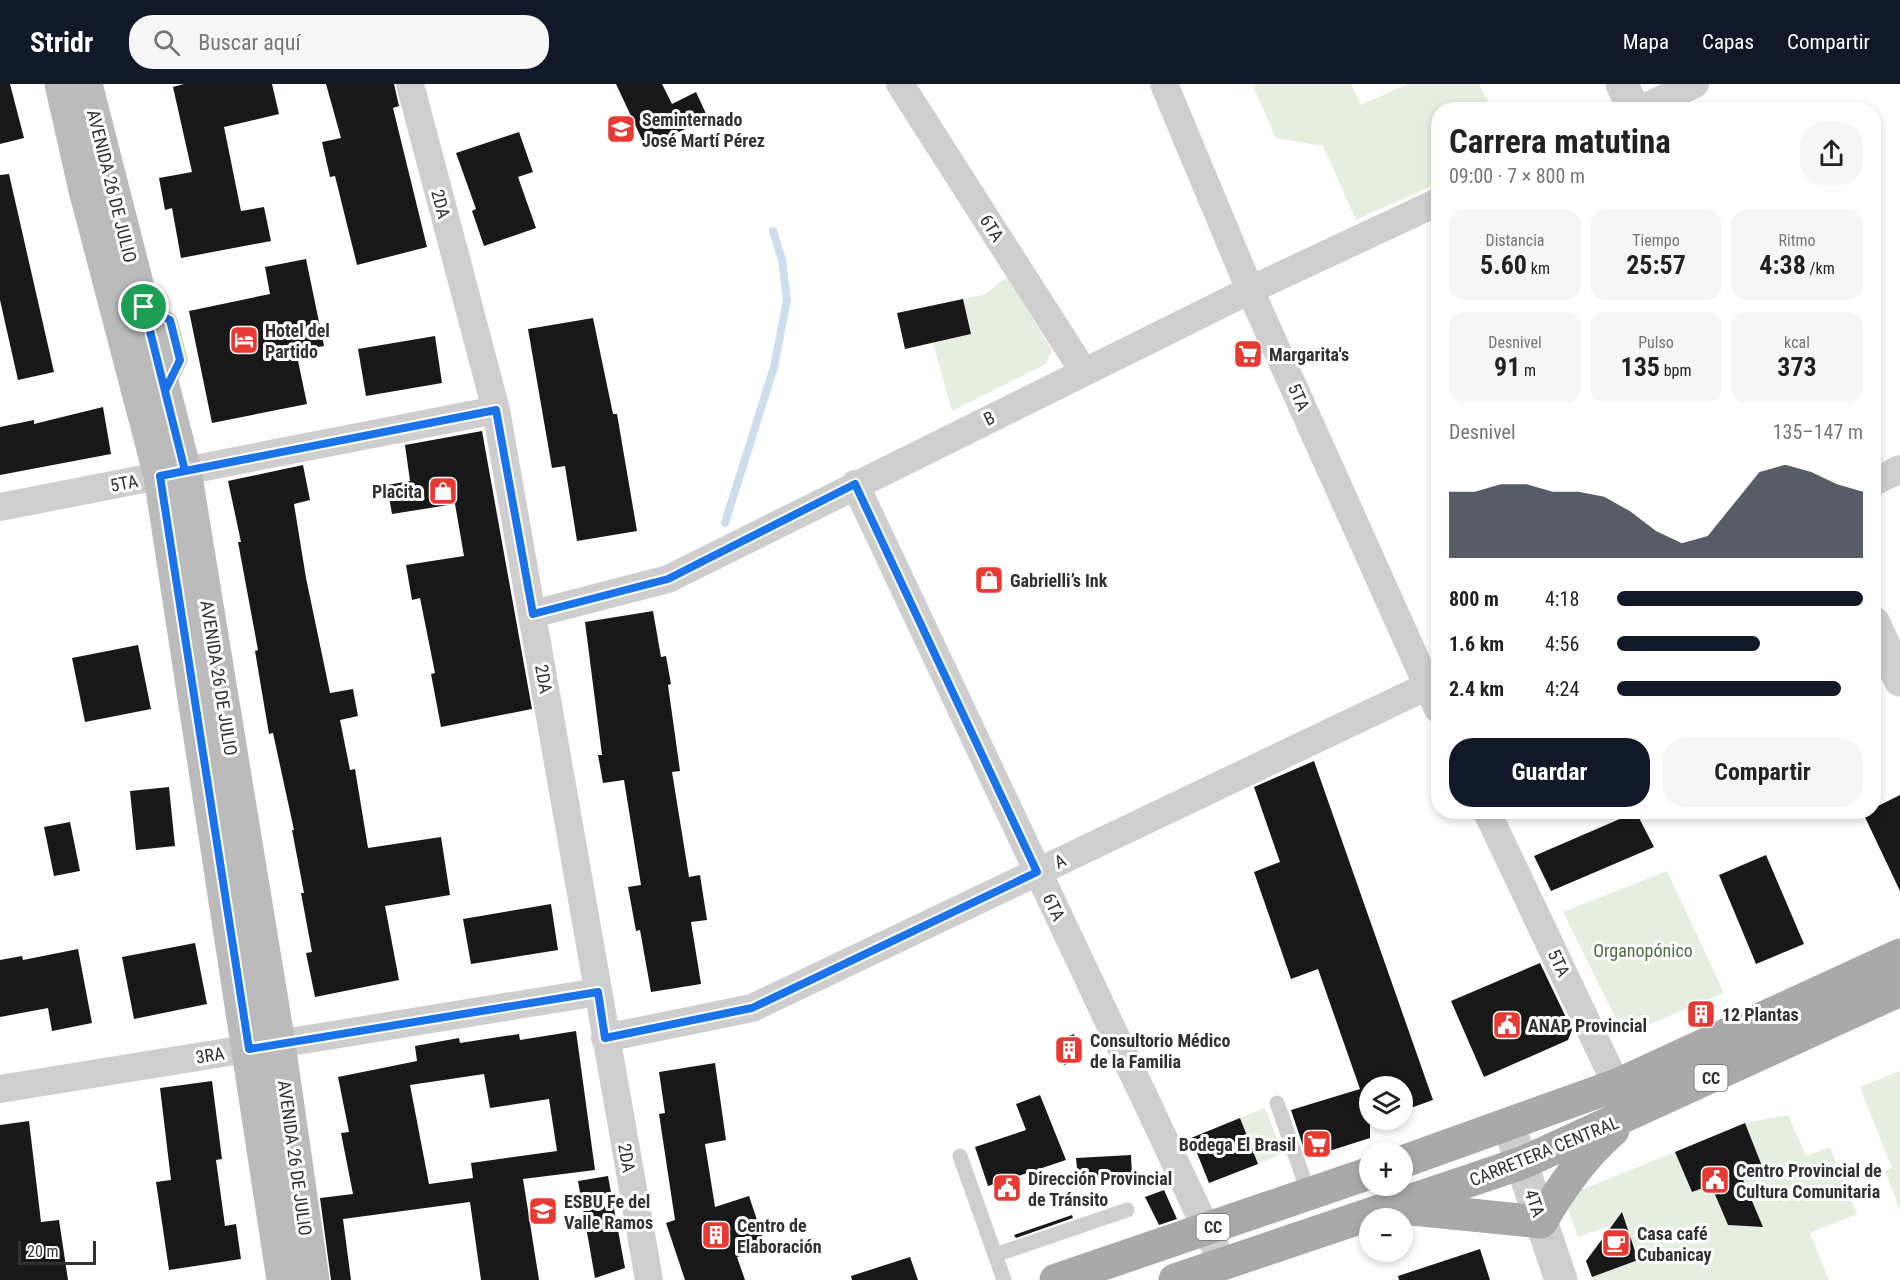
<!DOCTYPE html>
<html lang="es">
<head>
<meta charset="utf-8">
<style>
  :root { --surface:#fff; --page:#f6f6f6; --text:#222; --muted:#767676; --accent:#111827 }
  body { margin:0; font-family:"Roboto Condensed",sans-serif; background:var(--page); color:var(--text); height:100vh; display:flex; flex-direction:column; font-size:22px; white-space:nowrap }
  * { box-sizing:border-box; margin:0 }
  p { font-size:20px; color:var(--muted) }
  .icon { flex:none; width:33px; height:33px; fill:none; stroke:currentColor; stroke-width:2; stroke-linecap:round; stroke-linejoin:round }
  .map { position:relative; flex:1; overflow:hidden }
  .sheet { position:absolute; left:1431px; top:18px; width:450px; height:717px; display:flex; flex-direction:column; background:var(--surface); border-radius:24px; box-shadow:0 3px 9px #0003 }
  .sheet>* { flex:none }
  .tools { position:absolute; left:1359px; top:992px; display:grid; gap:12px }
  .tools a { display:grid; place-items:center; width:54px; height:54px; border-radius:50%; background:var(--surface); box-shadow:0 3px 9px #0003; font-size:30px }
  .scale { position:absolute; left:18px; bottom:15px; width:78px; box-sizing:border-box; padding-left:6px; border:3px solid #313131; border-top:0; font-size:16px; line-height:21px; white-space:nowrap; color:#313131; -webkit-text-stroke:4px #fff; paint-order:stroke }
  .pin { position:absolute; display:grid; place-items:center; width:51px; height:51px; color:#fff; margin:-26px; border:3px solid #fff; border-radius:50%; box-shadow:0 2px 6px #0007 }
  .round { display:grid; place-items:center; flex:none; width:63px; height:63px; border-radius:24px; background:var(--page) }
  .headline { display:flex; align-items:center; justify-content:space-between; height:102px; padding:0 18px }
  h1 { font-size:33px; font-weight:700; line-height:45px }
  .stats { display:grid; grid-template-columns:repeat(3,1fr); gap:9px; height:102px; padding:6px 18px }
  .stats div { display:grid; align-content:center; border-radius:15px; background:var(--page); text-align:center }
  .stats b { font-size:26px; font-weight:700 }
  .stats small { font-size:16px; font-weight:400 }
  .stats p { font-size:16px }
  .chart { height:168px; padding:12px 18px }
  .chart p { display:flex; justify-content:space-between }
  .chart svg { width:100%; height:108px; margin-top:6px; fill:var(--accent); opacity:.7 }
  .action { display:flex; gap:12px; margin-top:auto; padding:12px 18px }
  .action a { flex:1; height:69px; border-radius:24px; background:var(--accent); color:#fff; font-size:24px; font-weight:700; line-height:69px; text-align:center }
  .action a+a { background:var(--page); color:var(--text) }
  ul { padding:0 18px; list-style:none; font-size:20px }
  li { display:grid; grid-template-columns:96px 72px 1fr; align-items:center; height:45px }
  li i { height:15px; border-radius:8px; background:var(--accent) }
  header { display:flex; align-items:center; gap:36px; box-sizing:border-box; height:84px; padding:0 30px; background:var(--accent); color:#fff }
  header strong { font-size:28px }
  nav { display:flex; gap:33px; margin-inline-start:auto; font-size:21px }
  .search { width:420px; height:54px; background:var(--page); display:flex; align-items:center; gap:15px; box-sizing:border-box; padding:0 21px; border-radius:24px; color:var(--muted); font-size:22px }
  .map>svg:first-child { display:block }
  .green { fill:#e5eedf }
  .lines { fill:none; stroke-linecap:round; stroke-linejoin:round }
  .stream { stroke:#ccdded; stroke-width:8 }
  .building { fill:#181818; fill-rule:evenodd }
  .service { stroke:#cecece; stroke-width:15 }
  .minor { stroke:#cecece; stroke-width:28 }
  .tertiary { stroke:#cecece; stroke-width:33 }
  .secondary { stroke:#bbb; stroke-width:33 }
  .primary { stroke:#a9a9a9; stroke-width:33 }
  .route-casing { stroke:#fff; stroke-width:12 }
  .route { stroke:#1a73e8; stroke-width:8 }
  .labels { text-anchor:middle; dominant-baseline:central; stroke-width:6; stroke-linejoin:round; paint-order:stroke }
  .shield { fill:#fff; stroke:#6f6f6f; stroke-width:1.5 }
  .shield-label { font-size:16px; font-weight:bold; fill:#313131 }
  .poi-label { font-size:18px; font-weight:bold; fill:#313131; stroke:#fff; text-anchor:start }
  .street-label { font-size:18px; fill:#313131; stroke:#fff }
  .park-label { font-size:18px; fill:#4f6e3d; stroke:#fff }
</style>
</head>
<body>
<header>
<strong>Stridr</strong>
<div class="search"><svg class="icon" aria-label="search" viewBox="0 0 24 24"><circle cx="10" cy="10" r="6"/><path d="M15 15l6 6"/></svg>Buscar aquí</div>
<nav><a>Mapa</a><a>Capas</a><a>Compartir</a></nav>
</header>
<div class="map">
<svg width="1900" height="1196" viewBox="0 0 1900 1196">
  <rect width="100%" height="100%" fill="#fff"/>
  <path class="green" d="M 1255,0 L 1351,0 L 1361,21 L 1408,0 L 1479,0 L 1491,25 L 1438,26 L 1438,99 L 1356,136 L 1323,62 L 1276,54 L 1254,5 Z
    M 1007,193 L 1052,266 L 1046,280 L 952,327 L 933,259 L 971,250 L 963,215 L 984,211 Z
    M 1667,787 L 1724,909 L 1624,951 L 1563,828 Z
    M 1900,987 L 1900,1126 L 1885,1087 L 1892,1084 L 1860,1003 Z
    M 1265,1024 L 1283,1069 L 1258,1080 L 1240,1034 Z
    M 1788,1031 L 1806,1072 L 1830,1063 L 1857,1130 L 1810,1149 L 1829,1196 L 1593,1196 L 1592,1193 L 1638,1176 L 1624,1137 L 1578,1153 L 1566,1120 L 1571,1110 L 1675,1068 L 1692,1108 L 1711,1101 L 1728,1141 L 1762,1143 L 1741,1091 L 1762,1082 L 1745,1039 Z"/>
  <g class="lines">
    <path class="stream" d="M 725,439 L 774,283 L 787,216 L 782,176 L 773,147"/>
  </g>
  <path class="building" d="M 0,0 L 10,0 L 24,54 L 0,60 Z
    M 184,0 L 272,0 L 279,30 L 224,43 L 241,127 L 264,123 L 271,157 L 181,174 L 172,124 L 165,126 L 159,94 L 192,88 L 173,3 Z
    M 326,0 L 394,0 L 399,22 L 393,24 L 427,163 L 357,181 L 335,92 L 330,93 L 322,58 L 341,54 Z
    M 616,0 L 662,0 L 672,20 L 696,8 L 708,34 L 646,64 Z
    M 519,48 L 533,88 L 518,93 L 536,144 L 484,162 L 472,127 L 476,125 L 456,69 Z
    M 9,90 L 54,288 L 18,296 L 0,216 L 0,91 Z
    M 306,175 L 324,262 L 296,267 L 307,320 L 212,339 L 189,227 L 270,210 L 265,183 Z
    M 963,215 L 971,250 L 905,265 L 897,229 Z
    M 593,234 L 613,330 L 617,330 L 637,447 L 577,457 L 565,382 L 552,384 L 528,245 Z
    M 435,252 L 442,299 L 366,312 L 358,265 Z
    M 103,323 L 111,370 L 0,391 L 0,343 L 34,336 L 34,340 Z
    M 482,347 L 532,625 L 441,643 L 431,590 L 435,589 L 420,514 L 412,516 L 406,481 L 464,472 L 455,420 L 392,430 L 387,401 L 410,397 L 405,361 Z
    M 303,381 L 310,416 L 294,420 L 306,494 L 330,609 L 353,605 L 358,632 L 340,636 L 350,686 L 355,685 L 368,764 L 441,753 L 450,811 L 385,822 L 399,896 L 315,913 L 306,869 L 312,868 L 301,809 L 304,809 L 292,746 L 294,746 L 273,649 L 269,650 L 255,567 L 258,566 L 238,458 L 241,458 L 228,397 Z
    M 653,527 L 661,573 L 666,572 L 671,600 L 668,601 L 680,687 L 672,688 L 689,793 L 700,791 L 707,836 L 691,838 L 701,900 L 651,908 L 640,846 L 636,847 L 628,803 L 641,801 L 624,696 L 603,699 L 598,671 L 602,671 L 585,538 Z
    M 138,561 L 151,625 L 85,638 L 72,574 Z
    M 1314,677 L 1433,1016 L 1402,1027 L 1402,1002 L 1370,1002 L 1370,1035 L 1380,1035 L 1370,1039 L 1370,1054 L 1307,1074 L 1291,1026 L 1360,1005 L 1318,885 L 1291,895 L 1254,788 L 1280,778 L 1254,703 Z
    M 169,703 L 175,762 L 136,766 L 130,707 Z
    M 1900,711 L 1900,807 L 1863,729 L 1874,728 L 1874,724 Z
    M 1636,728 L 1654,763 L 1551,807 L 1534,772 Z
    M 70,738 L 80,787 L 54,792 L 44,743 Z
    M 1766,771 L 1804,860 L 1756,880 L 1719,791 Z
    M 551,820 L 558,866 L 471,880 L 463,835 Z
    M 195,859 L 207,920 L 134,935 L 122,873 Z
    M 78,865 L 92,939 L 52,947 L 48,924 L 0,933 L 0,876 L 22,872 L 23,876 Z
    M 1540,879 L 1572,946 L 1568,956 L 1484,993 L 1451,917 Z
    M 576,947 L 595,1086 L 523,1095 L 539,1196 L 481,1196 L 470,1118 L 343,1135 L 351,1196 L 331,1196 L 320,1114 L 353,1110 L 341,1049 L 349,1048 L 338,993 L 417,977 L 415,962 L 459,954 L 460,959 L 519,950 L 520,956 ZM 484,990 L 490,1024 L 549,1015 L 557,1067 L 471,1079 L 473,1094 L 429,1100 L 410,1001 Z
    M 1074,950 L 1082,975 L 1064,981 L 1055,957 Z
    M 715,979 L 726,1056 L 705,1060 L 715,1123 L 749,1112 L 766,1163 L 737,1173 L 745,1196 L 685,1196 L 666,1139 L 675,1136 L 659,1030 L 665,1029 L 659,988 Z
    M 212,997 L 222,1075 L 216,1076 L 225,1142 L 236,1140 L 241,1175 L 169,1186 L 156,1098 L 171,1096 L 160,1004 Z
    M 1040,1011 L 1066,1076 L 988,1102 L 975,1063 L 1026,1046 L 1016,1020 Z
    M 1240,1034 L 1258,1080 L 1209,1099 L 1191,1054 Z
    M 29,1037 L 41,1138 L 59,1136 L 68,1196 L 0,1196 L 0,1041 Z
    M 1745,1039 L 1762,1082 L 1741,1091 L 1763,1143 L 1728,1141 L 1711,1101 L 1692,1108 L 1675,1068 Z
    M 1131,1071 L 1132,1092 L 1078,1095 L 1076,1074 Z
    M 608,1092 L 625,1184 L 595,1194 L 578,1097 Z
    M 1164,1106 L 1177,1135 L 1159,1141 L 1145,1113 Z
    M 1622,1128 L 1638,1176 L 1592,1193 L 1586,1177 Z
    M 1072,1131 L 1073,1134 L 1016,1154 L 1014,1151 Z
    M 1480,1165 L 1490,1196 L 1399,1196 L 1398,1192 Z
    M 910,1173 L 918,1196 L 852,1196 L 851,1192 Z"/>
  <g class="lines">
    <path class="service" d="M 146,224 L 170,236 L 180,276 L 168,301
      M 1277,1019 L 1309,1110
      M 960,1072 L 1004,1196
      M 995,1171 L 1127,1126"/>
    <path class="minor" d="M 410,0 L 496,326 L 649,1196
      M 900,0 L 1084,288
      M 1164,0 L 1250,206 L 1438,625
      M 1639,26 L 1695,0
      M 1874,398 L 1900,385
      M 855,400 L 1223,1180
      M 0,423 L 496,326
      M 533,530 L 668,495 L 1250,206 L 1438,118
      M 1487,728 L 1626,1021
      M 605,954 L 752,924 L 1438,597
      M 0,1005 L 598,908"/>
    <path class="tertiary" d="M 1622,0 L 1634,26
      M 1874,539 L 1900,596
      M 1509,1042 L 1561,1196"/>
    <path class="secondary" d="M 61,0 L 85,106 L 160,392 L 283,1196
      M 86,0 L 185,387 L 279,960 L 313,1196"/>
    <path class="primary" d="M 1402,1078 L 1617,1001 L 1900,871
      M 1402,1124 L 1541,1138 C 1561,1103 1583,1072 1613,1046
      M 1056,1196 L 1370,1089
      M 1175,1196 L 1522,1079 L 1900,906"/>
  </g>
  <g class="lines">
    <g class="route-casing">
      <path id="route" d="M 144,223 L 185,387 L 160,392 L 249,965 L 598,908 L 605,954 L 752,924 L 1037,788 L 855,400 L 668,495 L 533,530 L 496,326 L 185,387 L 165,307 L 180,276 L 170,236 L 144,223"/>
    </g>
    <use href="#route" class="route"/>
  </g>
  <defs>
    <g id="school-square" transform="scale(1.5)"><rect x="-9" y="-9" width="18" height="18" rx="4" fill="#e83a33" stroke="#fff"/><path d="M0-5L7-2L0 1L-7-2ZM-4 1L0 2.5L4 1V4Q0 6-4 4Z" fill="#fff"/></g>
    <g id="hotel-square" transform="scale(1.5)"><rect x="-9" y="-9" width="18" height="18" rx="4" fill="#e83a33" stroke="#fff"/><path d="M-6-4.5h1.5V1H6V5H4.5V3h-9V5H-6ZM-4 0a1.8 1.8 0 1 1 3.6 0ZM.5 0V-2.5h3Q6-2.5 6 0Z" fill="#fff"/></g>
    <g id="supermarket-square" transform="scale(1.5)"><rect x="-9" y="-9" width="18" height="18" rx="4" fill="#e83a33" stroke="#fff"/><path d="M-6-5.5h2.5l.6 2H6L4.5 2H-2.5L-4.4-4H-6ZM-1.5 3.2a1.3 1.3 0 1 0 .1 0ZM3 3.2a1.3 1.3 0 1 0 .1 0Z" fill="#fff"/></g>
    <g id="shop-square" transform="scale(1.5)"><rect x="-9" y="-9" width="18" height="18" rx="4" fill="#e83a33" stroke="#fff"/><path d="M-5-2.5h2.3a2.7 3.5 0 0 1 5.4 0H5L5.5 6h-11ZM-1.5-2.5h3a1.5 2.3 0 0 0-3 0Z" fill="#fff"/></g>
    <g id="building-square" transform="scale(1.5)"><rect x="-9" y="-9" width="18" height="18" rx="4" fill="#e83a33" stroke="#fff"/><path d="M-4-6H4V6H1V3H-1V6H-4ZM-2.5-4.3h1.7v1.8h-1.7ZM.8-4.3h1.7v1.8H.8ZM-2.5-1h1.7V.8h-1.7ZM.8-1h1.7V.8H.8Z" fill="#fff"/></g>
    <g id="civic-square" transform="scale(1.5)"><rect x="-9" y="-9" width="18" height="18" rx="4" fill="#e83a33" stroke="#fff"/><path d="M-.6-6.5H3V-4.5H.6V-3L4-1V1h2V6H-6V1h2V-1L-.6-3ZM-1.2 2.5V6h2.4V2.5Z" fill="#fff"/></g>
    <g id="cafe-square" transform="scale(1.5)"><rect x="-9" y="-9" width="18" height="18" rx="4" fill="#e83a33" stroke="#fff"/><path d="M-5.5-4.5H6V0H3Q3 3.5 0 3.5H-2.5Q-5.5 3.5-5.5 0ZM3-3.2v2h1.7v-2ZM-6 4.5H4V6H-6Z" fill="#fff"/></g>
  </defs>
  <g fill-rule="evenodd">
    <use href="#school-square" x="621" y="45"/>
    <use href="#hotel-square" x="244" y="256"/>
    <use href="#supermarket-square" x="1248" y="270"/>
    <use href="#shop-square" x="443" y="407"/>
    <use href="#shop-square" x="989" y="496"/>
    <use href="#building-square" x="1701" y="930"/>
    <use href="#civic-square" x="1507" y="941"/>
    <use href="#building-square" x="1069" y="966"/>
    <use href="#supermarket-square" x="1317" y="1060"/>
    <use href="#civic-square" x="1715" y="1096"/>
    <use href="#civic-square" x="1007" y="1104"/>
    <use href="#school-square" x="543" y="1127"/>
    <use href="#building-square" x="716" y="1151"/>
    <use href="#cafe-square" x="1616" y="1159"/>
  </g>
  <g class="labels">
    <g class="shield">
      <rect x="1694.5" y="981" width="33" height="26" rx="4.5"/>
      <rect x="1196.5" y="1130" width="33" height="26" rx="4.5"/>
    </g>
    <g class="shield-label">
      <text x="1711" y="994">CC</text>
      <text x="1213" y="1143">CC</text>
    </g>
    <g class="poi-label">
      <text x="642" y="35">Seminternado<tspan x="642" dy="21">José Martí Pérez</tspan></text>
      <text x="265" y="246">Hotel del<tspan x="265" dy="21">Partido</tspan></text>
      <text x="1269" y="270">Margarita's</text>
      <text x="422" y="407" text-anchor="end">Placita</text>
      <text x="1010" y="496">Gabrielli’s Ink</text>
      <text x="1722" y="930">12 Plantas</text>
      <text x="1528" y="941">ANAP Provincial</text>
      <text x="1090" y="956">Consultorio Médico<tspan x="1090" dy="21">de la Familia</tspan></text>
      <text x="1296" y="1060" text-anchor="end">Bodega El Brasil</text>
      <text x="1736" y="1086">Centro Provincial de<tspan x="1736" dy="21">Cultura Comunitaria</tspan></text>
      <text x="1028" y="1094">Dirección Provincial<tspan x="1028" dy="21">de Tránsito</tspan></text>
      <text x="564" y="1117">ESBU Fe del<tspan x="564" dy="21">Valle Ramos</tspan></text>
      <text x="737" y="1141">Centro de<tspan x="737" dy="21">Elaboración</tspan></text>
      <text x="1637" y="1149">Casa café<tspan x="1637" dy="21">Cubanicay</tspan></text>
    </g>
    <g class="street-label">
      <text transform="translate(112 102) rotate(76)">AVENIDA 26 DE JULIO</text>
      <text transform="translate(441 120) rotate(75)">2DA</text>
      <text transform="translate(992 144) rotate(57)">6TA</text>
      <text transform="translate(1299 313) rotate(66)">5TA</text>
      <text transform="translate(989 334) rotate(-26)">B</text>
      <text transform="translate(124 399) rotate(-11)">5TA</text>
      <text transform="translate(219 594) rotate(81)">AVENIDA 26 DE JULIO</text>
      <text transform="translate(544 595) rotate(80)">2DA</text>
      <text transform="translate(1060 777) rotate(-25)">A</text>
      <text transform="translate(1054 823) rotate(65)">6TA</text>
      <text transform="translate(1559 879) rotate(65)">5TA</text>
      <text transform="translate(210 971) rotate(-9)">3RA</text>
      <text transform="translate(1544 1067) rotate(-22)">CARRETERA CENTRAL</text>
      <text transform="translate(295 1074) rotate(82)">AVENIDA 26 DE JULIO</text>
      <text transform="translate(627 1074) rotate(80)">2DA</text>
      <text transform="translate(1535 1119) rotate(71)">4TA</text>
    </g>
    <g class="park-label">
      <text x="1643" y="866">Organopónico</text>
    </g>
  </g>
</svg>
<div class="tools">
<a><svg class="icon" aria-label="layers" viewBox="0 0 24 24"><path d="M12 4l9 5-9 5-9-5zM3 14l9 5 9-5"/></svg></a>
<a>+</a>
<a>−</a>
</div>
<div class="scale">20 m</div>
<div class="pin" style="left:144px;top:223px;background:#1e9e55"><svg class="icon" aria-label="arrive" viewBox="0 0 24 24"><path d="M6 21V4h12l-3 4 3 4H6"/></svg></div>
<section class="sheet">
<div class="headline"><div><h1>Carrera matutina</h1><p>09:00 · 7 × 800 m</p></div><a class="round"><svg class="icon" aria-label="share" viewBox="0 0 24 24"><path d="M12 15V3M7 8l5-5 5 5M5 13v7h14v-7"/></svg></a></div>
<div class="stats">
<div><p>Distancia</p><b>5.60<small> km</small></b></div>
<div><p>Tiempo</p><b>25:57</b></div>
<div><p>Ritmo</p><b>4:38<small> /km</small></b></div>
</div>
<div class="stats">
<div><p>Desnivel</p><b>91<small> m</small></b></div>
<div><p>Pulso</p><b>135<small> bpm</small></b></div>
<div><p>kcal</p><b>373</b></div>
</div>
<div class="chart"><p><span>Desnivel</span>135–147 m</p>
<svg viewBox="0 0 160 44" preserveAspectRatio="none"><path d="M0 44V17L10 17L20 14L30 14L40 17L50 17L60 19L70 25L80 33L90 38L100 35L110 22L120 9L130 6L140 9L150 14L160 17V44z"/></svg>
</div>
<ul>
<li><b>800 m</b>4:18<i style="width:100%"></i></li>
<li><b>1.6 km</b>4:56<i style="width:58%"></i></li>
<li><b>2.4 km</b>4:24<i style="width:91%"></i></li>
</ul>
<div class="action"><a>Guardar</a><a>Compartir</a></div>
</section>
</div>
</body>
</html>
